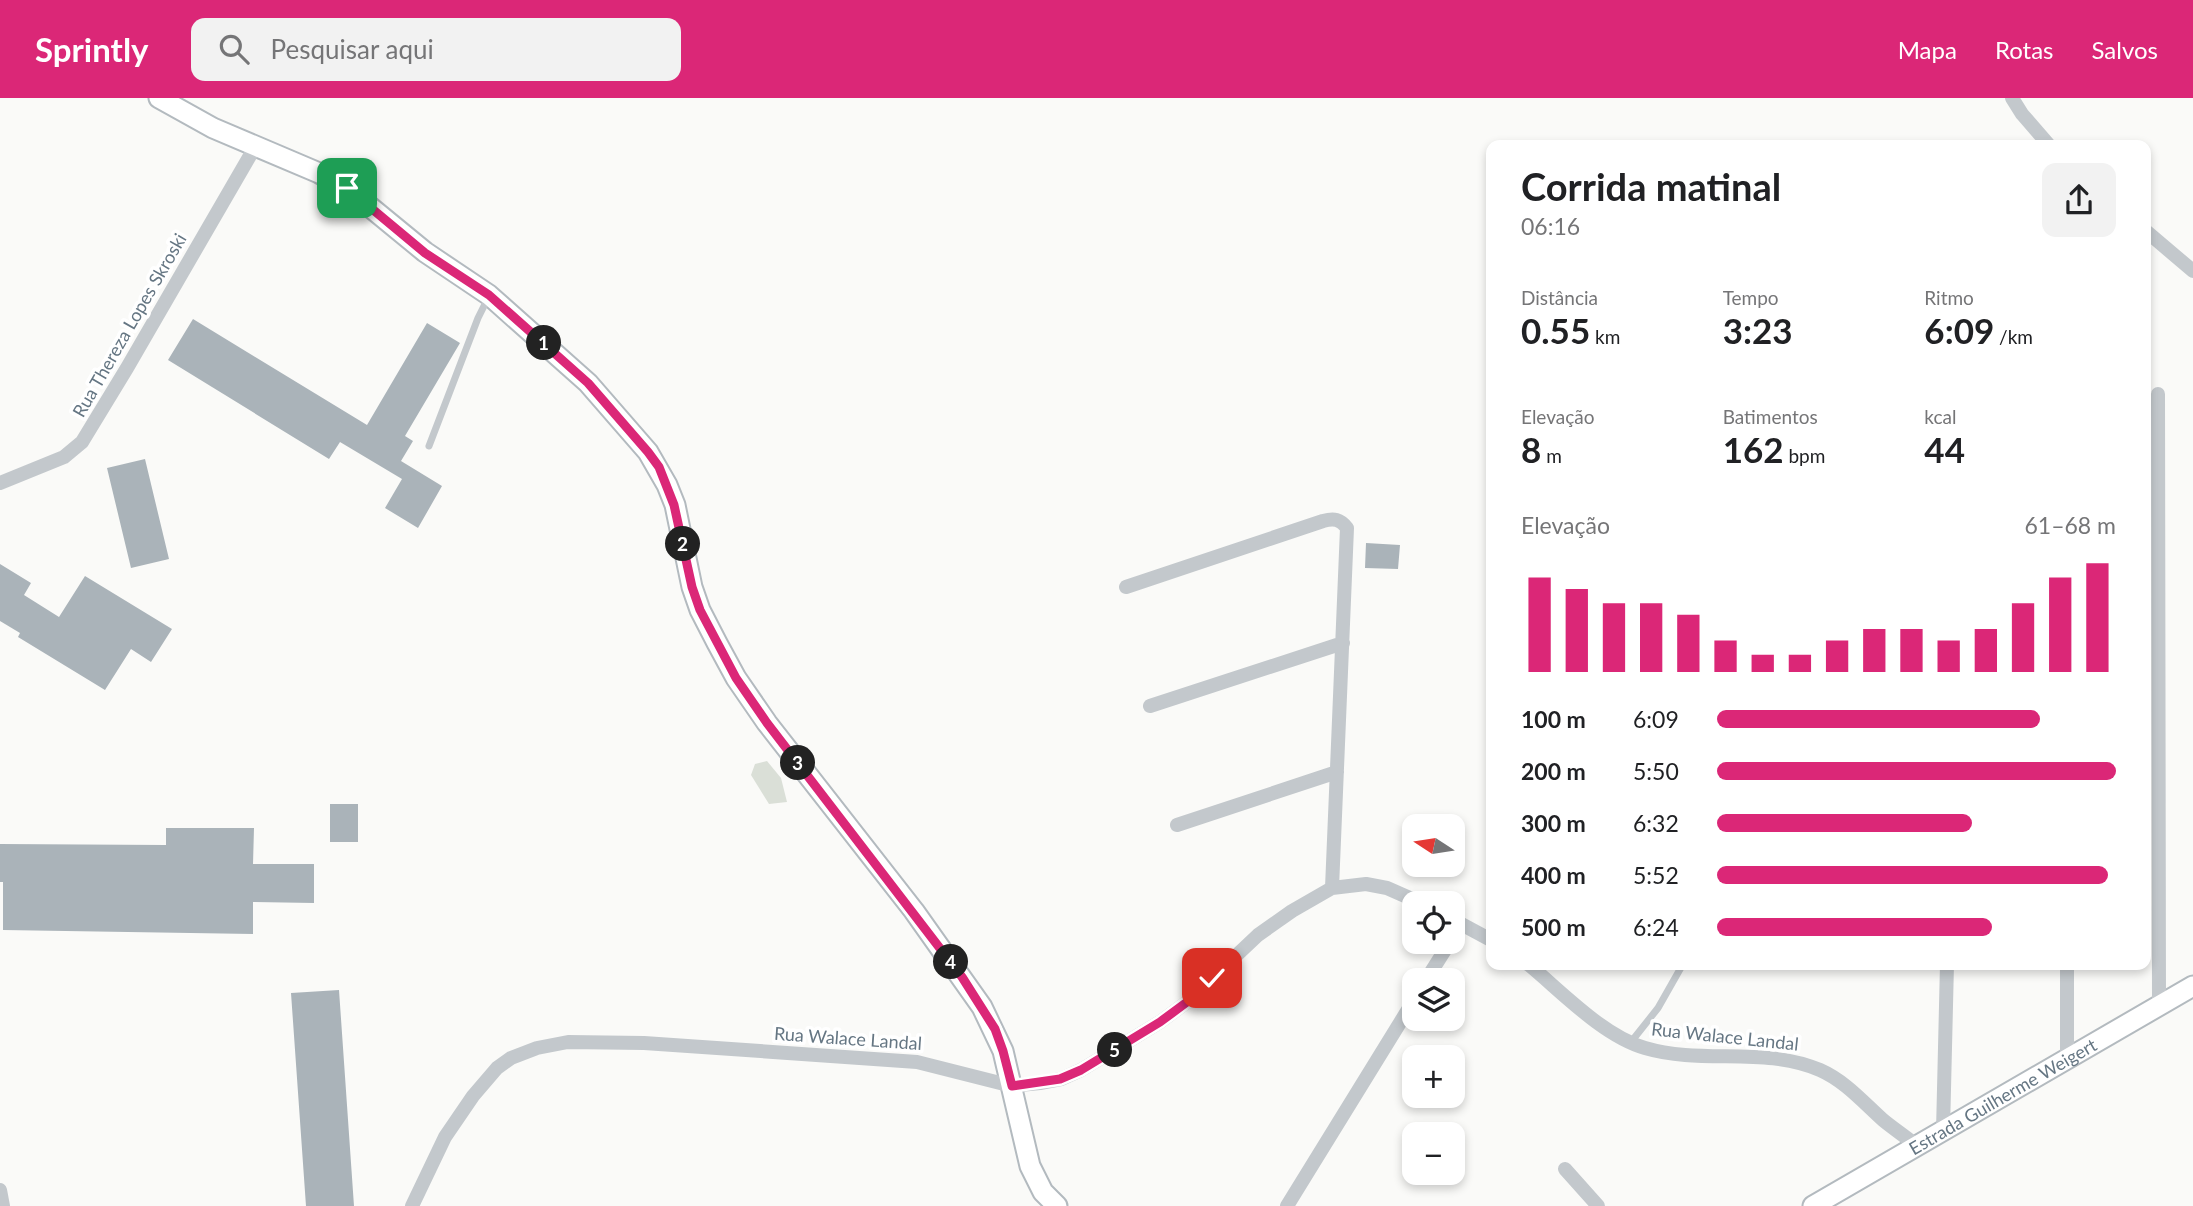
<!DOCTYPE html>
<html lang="pt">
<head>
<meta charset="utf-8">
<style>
  :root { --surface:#fff; --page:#f2f2f2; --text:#202124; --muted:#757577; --accent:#db2777 }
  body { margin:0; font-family:Lato,sans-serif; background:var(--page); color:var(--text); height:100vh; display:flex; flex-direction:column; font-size:26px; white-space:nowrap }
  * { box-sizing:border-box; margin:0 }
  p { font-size:23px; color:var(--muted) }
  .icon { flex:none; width:38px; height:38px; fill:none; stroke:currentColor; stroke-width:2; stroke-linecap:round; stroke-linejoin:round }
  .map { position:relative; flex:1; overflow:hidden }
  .details { position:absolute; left:1486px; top:42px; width:665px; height:830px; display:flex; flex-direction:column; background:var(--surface); border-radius:14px; box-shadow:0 4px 10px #0003 }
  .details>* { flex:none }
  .needle { width:46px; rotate:282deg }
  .controls { position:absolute; left:1402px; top:716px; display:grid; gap:14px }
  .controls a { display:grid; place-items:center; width:63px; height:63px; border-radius:14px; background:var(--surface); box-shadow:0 4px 10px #0003; font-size:35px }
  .pin { position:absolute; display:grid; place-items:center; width:60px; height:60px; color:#fff; margin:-30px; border-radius:14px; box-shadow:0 4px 10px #0006 }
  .km { position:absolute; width:35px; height:35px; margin:-18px; border-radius:50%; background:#222; color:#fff; font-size:19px; line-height:35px; text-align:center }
  .round { display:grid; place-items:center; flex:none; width:74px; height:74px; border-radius:14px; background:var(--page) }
  .summary { display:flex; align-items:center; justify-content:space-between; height:119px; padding:0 35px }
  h1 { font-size:38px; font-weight:700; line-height:52px }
  .figures { display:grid; grid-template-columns:repeat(3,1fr); gap:10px; height:119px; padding:7px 35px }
  .figures div { display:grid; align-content:center }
  .figures b { font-size:35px; font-weight:700 }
  .figures small { font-size:19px; font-weight:400 }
  .figures p { font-size:19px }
  .chart { height:196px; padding:14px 35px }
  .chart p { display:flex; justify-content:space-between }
  .chart svg { width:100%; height:126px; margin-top:7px; stroke:var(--accent); stroke-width:6 }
  ul { padding:0 35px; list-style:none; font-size:23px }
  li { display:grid; grid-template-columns:112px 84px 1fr; align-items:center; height:52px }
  li i { height:18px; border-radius:9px; background:var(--accent) }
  header { display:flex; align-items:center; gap:42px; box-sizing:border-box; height:98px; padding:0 35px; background:var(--accent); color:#fff }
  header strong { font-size:33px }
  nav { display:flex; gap:38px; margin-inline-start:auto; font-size:24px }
  .search { width:490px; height:63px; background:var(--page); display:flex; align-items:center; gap:18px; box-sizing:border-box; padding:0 24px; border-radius:14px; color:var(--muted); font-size:26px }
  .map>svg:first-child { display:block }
  .green { fill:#dadfd7 }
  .building { fill:#aab3b9 }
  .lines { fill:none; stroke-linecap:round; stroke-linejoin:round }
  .secondary-casing { stroke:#b3babf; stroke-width:23 }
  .lane { stroke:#c3c8cc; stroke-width:7 }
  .street { stroke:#c3c8cc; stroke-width:14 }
  .secondary { stroke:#fff; stroke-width:19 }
  .route-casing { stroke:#fff; stroke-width:14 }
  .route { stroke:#db2777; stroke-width:9 }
  .labels { text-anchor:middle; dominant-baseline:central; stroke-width:7; stroke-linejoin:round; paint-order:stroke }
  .street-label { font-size:18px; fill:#657683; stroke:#fff }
</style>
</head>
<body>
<header>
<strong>Sprintly</strong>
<div class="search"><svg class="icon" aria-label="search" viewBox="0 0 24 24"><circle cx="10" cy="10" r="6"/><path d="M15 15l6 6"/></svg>Pesquisar aqui</div>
<nav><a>Mapa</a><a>Rotas</a><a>Salvos</a></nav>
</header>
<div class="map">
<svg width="2193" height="1108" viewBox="0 0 2193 1108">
  <rect width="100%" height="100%" fill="#fafaf8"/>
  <path class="green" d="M 767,663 L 781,680 L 787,704 L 769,706 L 751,677 L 755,666 Z"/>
  <path class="building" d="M 193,221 L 367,327 L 427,225 L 460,245 L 405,338 L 413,343 L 401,363 L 442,388 L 418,430 L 385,410 L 402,381 L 340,344 L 329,361 L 168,262 Z
    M 145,361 L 169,461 L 131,470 L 107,370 Z
    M 1366,445 L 1400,447 L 1398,471 L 1365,470 Z
    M 0,466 L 31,485 L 24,497 L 59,519 L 85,478 L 172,531 L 151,564 L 131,551 L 105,592 L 18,539 L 20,535 L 0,523 Z
    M 330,706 L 358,706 L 358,744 L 330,744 Z
    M 166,730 L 254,730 L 253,766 L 314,766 L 314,805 L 253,804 L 253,836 L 3,832 L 3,784 L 0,784 L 0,746 L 166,747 Z
    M 339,892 L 354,1108 L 306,1108 L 291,895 Z"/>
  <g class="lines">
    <g class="secondary-casing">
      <g id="secondary">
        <path d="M 159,0 L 213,30 L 319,75 L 347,90 L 425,154 L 489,197 L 588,285 L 648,354 L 667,387 L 675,407 L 692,489 L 700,512 L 717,545 L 736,580 L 767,625 L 914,813 L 982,909 L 1003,953 L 1030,1068 L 1043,1094 L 1057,1108"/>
        <path id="s1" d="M 1813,1108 L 2193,888"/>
      </g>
    </g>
    <path class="lane" d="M 429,348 L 478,220 L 489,198
      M 1631,944 L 1658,910 L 1683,866"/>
    <path class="street" d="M 2012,0 L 2022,16 L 2049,47
      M 2146,133 L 2193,173
      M 2158,296 L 2159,907
      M 0,385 L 64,359 L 82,344 L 127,270 L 255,49
      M 1126,489 L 1323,423 C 1334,420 1340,421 1347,430 L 1332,790
      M 1150,608 L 1343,545
      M 1177,727 L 1337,674
      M 1452,821 L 1491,842
      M 1528,866 C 1562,894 1603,938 1645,950 C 1703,967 1764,948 1820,972 C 1845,983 1863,1004 1883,1022 C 1894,1031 1906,1039 1917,1048
      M 1426,882 L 1450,844
      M 2067,961 L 2067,866
      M 1943,1033 L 1947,866
      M 1565,1071 L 1598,1108
      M 0,1092 L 3,1108
      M 412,1108 L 445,1039 L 473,998 L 497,970 L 511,960 L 537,950 L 568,944 L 644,945 L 917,964 L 1012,988 L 1040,985 L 1061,981 L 1081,972 L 1160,924 L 1187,904 L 1258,837 L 1292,813 L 1332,790 L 1366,786 L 1387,790 L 1421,805
      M 1287,1108 L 1414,902"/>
    <use href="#secondary" class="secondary"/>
  </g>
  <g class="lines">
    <g class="route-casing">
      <path id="route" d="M 347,90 L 425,155 L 489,197 L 588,285 L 648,354 L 659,369 L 674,407 L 692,489 L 700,512 L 736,580 L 767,625 L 962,879 L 995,931 L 1003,953 L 1012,988 L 1060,981 L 1081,972 L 1160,924 L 1187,904 L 1212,880"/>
    </g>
    <use href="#route" class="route"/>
  </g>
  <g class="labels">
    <g class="street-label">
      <text transform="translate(129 227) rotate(-60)">Rua Thereza Lopes Skroski</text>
      <text transform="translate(1725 938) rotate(6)">Rua Walace Landal</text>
      <text transform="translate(848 940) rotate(4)">Rua Walace Landal</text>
      <text stroke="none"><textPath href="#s1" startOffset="219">Estrada Guilherme Weigert</textPath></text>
    </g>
  </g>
</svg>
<div class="controls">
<a><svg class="needle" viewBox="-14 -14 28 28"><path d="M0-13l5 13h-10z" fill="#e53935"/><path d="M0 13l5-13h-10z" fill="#757577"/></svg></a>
<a><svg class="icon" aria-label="locate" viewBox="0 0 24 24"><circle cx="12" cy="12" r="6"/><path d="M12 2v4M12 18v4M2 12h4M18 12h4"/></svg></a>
<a><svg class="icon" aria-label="layers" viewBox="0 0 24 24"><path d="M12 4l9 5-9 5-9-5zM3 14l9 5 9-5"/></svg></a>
<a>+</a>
<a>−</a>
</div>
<div class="pin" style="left:347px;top:90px;background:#1e9e55"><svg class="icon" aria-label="arrive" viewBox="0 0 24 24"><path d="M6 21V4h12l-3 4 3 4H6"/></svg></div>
<div class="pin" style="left:1212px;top:880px;background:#d93025"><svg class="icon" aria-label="check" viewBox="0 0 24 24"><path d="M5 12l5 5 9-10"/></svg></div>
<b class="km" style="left:544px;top:245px">1</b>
<b class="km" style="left:683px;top:446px">2</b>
<b class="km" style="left:798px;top:665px">3</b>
<b class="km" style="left:951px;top:864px">4</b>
<b class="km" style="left:1115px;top:952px">5</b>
<section class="details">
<div class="summary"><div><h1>Corrida matinal</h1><p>06:16</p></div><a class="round"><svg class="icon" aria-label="share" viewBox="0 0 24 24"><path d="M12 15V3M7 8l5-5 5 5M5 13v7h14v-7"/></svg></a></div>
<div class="figures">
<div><p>Distância</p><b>0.55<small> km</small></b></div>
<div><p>Tempo</p><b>3:23</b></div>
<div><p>Ritmo</p><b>6:09<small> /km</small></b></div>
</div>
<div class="figures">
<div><p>Elevação</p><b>8<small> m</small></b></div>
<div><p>Batimentos</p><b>162<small> bpm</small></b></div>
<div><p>kcal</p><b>44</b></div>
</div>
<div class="chart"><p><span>Elevação</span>61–68 m</p>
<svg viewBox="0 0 160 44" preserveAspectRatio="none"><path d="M5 44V11M15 44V15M25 44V20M35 44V20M45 44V24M55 44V33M65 44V38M75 44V38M85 44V33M95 44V29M105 44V29M115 44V33M125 44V29M135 44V20M145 44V11M155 44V6"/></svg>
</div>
<ul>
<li><b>100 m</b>6:09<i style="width:81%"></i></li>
<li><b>200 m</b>5:50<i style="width:100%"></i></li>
<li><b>300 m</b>6:32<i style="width:64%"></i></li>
<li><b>400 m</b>5:52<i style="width:98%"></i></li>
<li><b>500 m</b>6:24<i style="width:69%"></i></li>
</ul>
</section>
</div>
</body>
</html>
